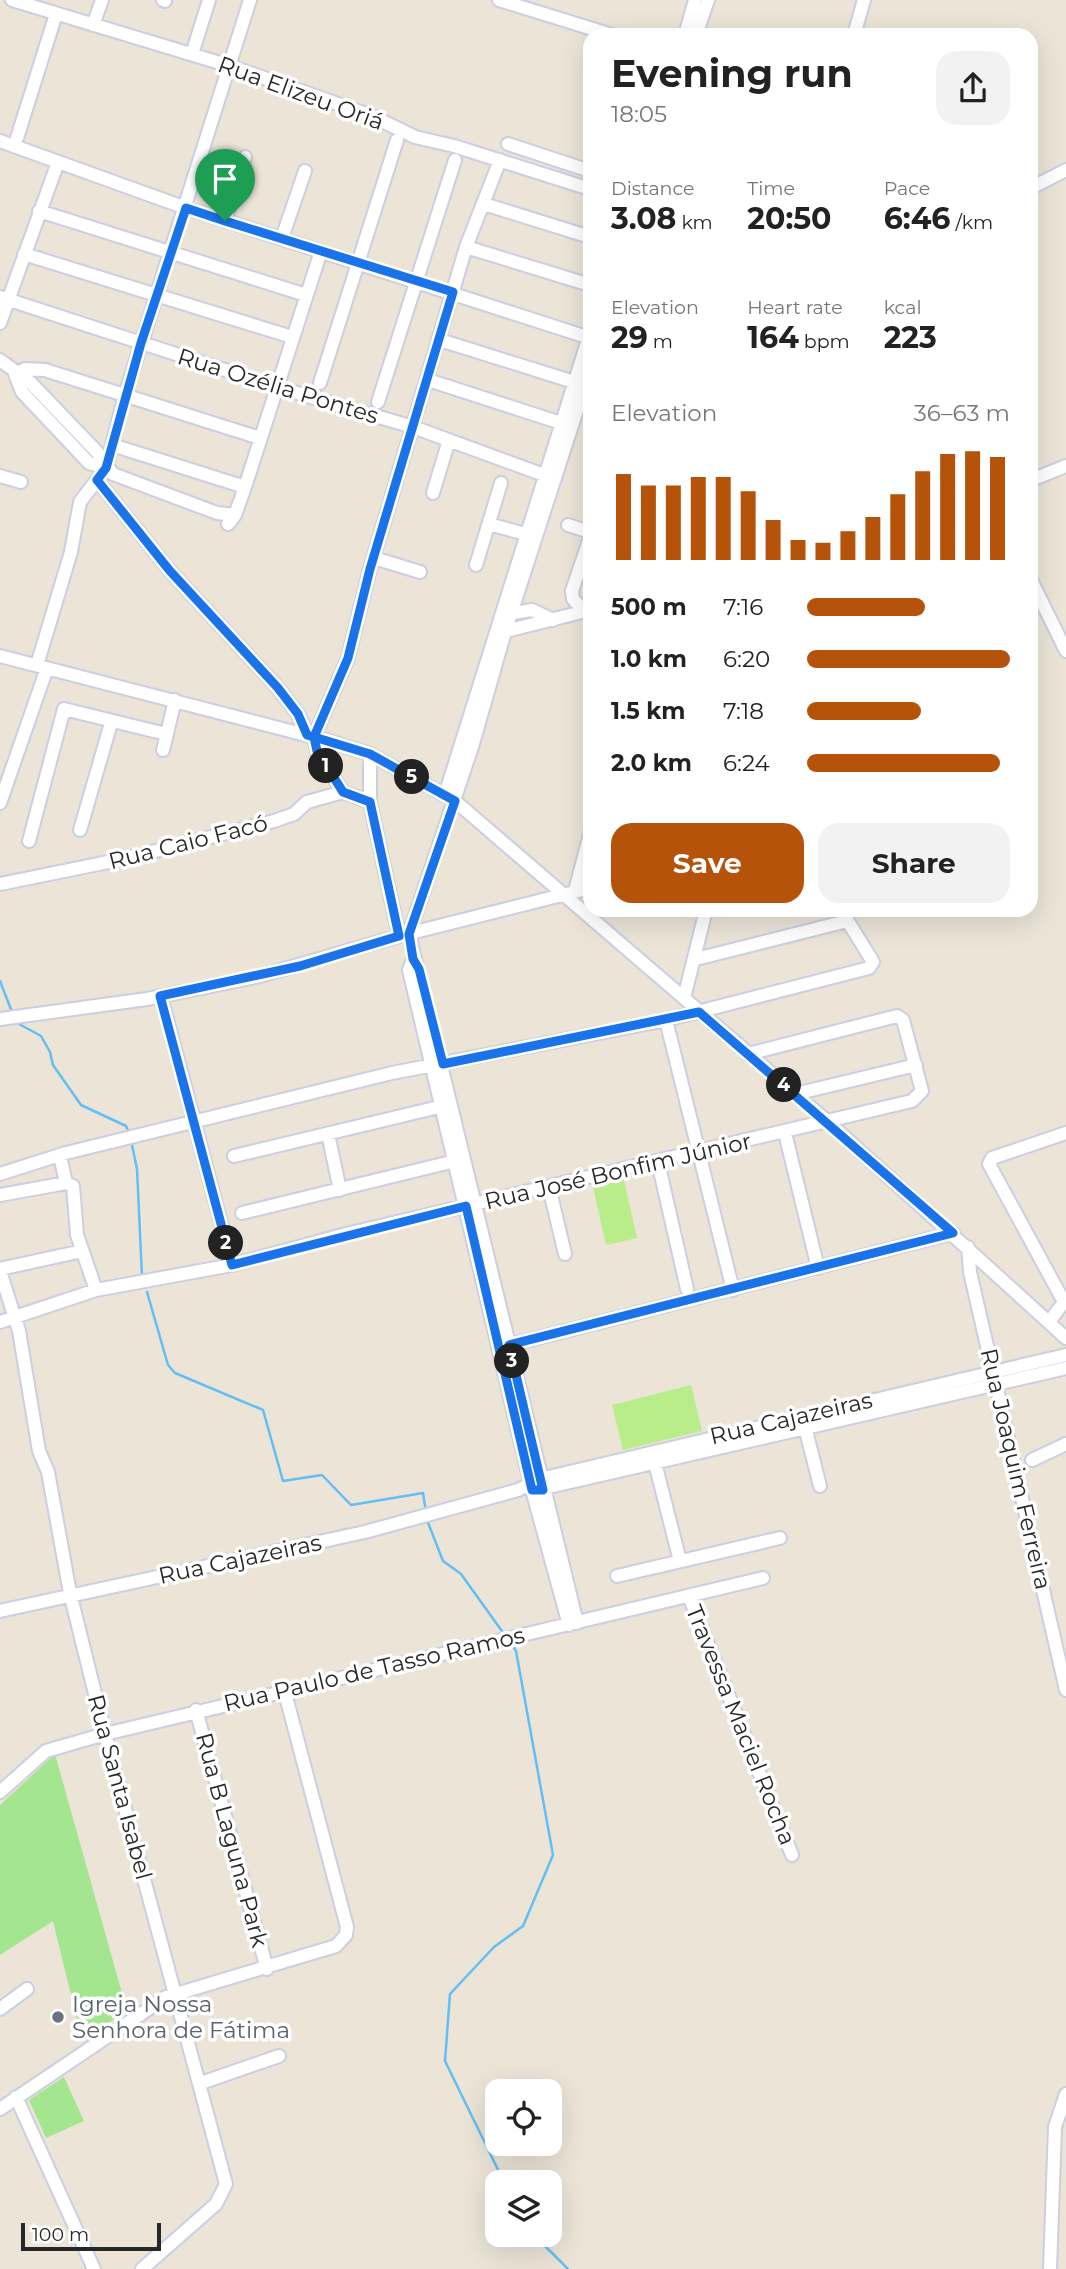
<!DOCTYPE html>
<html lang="en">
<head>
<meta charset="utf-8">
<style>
  :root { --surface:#fff; --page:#f2f2f2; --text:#222; --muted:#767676; --accent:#b45309 }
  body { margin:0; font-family:Montserrat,sans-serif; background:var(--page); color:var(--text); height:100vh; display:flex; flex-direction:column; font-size:26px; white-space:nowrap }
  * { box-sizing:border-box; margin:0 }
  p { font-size:23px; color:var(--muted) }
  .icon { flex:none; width:38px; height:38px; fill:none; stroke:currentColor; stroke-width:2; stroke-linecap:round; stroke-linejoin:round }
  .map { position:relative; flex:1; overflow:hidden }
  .drawer { position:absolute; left:583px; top:28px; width:455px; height:889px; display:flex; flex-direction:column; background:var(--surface); border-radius:21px; box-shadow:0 7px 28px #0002 }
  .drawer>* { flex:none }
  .buttons { position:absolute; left:485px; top:2079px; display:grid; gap:14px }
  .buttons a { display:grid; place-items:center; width:77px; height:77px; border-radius:14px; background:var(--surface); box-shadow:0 7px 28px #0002; font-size:35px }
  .scale { position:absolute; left:21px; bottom:18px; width:140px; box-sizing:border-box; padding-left:7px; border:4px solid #272727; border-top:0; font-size:19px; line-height:24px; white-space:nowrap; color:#272727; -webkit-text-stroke:5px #fff; paint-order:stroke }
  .pin { position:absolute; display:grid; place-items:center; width:60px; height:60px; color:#fff; margin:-72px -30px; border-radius:50% 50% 50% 0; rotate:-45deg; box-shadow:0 0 7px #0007 }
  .pin .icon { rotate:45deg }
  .km { position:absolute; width:35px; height:35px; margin:-18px; border-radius:50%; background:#222; color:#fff; font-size:19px; line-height:35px; text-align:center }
  .round { display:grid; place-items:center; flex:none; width:74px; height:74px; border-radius:21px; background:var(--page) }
  .summary { display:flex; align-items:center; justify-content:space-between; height:119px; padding:0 28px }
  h1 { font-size:38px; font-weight:700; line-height:52px }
  .stats { display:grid; grid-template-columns:repeat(3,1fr); gap:10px; height:119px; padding:7px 28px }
  .stats div { display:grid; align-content:center }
  .stats b { font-size:30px; font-weight:700 }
  .stats small { font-size:19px; font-weight:400 }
  .stats p { font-size:19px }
  .chart { height:196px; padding:14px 28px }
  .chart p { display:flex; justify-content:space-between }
  .chart svg { width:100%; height:126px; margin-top:7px; stroke:var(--accent); stroke-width:6 }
  .action { display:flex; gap:14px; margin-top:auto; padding:14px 28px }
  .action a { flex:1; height:80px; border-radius:21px; background:var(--accent); color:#fff; font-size:28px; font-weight:700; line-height:80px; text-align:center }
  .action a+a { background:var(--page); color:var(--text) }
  ul { padding:0 28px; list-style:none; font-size:23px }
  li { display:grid; grid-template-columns:112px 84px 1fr; align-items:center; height:52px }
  li i { height:18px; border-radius:9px; background:var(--accent) }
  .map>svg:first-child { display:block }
  .green { fill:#a4e58f }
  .pitch { fill:#b9ed8a }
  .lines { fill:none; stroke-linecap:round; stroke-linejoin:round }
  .stream { stroke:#62bff4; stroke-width:2.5 }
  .minor-casing { stroke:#cccee1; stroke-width:16 }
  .minor { stroke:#fff; stroke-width:12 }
  .route-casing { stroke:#fff; stroke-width:14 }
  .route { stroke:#1a73e8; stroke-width:9 }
  .worship-dot { fill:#6b7280; stroke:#fff; stroke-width:2.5 }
  .labels { text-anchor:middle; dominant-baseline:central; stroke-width:7; stroke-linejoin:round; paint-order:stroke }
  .street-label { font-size:23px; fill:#272727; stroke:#fff }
  .worship-label { font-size:23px; fill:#5b616d; stroke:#fff; text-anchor:start }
</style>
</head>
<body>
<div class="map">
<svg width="1066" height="2269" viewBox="0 0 1066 2269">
  <rect width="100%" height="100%" fill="#ebe4d7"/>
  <path class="green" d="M 55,1754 L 127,2011 L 82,2040 L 53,1921 L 0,1955 L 0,1805 Z
    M 64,2077 L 84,2121 L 46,2138 L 29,2100 Z"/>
  <path class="pitch" d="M 624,1180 L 637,1238 L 606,1245 L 593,1187 Z
    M 691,1385 L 702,1431 L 623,1450 L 612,1405 Z"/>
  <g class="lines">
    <path class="stream" d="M 0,981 L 12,1012
      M 19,1024 L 41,1036 L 50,1052 L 53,1065 L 81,1105 L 126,1126 L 129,1133
      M 131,1140 L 137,1169 L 142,1276
      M 147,1292 L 168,1365 L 175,1373 L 263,1410 L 283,1481 L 322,1475 L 351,1505 L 423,1493 L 425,1506
      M 427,1520 L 443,1561 L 461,1574 L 504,1634
      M 504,2182 L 445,2061 L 450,1994 L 494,1947 L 523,1926 L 553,1855 L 516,1651 L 511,1643
      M 534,2235 L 568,2269"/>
    <g class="minor-casing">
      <path id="minor" d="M 12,0 L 230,66 L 372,116 L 415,137 L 454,146 L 590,189
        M 163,0 L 165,1
        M 499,0 L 612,35
        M 93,25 L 102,0
        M 685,35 L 695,0
        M 696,35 L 708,0
        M 854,35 L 864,0
        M 192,54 L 209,0
        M 17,138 L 56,14
        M 0,141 L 186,208 L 590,338
        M 508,144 L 590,171
        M 1031,188 L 1066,170
        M 484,204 L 590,237
        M 39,211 L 306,295
        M 225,221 L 245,157
        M 282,238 L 305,171
        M 466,247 L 590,285
        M 24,254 L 292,337
        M 0,297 L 277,387 L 413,427 L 555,479
        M 0,323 L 58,162
        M 440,340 L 574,382
        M 0,360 L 30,382 L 97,452 L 113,474 L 217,513 L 235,515
        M 15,374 L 25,369 L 45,370 L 260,438
        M 15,374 L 22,392 L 89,463 L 106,468
        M 428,380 L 561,423
        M 320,383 L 397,140
        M 378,402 L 455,160
        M 112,445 L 245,487
        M 0,476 L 21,482
        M 97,480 L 170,571 L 278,688 L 298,714 L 307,735
        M 1031,480 L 1066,466
        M 433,493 L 449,440
        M 228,524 L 235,515 L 245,487 L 321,251
        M 489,524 L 525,534
        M 568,525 L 590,532
        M 374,558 L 420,572
        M 476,565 L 501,483
        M 1031,580 L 1066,651
        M 585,612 L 573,599 L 572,591 L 590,538
        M 507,614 L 532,610 L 553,620
        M 502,632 L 590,610
        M 0,656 L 325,740 L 370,754 L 455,801 L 828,1122 L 1066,1338
        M 37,665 L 71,552 L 80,502 L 106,468 L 125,395 L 250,0
        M 163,750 L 175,700
        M 370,754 L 370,802 L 399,936
        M 343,792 L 317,751 L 314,737 L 348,658 L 370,569 L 466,247 L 500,160
        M 445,795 L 590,333
        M 0,803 L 47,668
        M 80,830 L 111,723
        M 29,841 L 64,709 L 166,734
        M 0,884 L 128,858 L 274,821 L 294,814 L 307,802 L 343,792 L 370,802
        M 575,891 L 590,834
        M 413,959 L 409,970 L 532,1490 L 569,1625
        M 696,959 L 847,921
        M 161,996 L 232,1265
        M 684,998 L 706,910
        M 0,1019 L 147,999 L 260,976 L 399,936 L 590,888
        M 666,1020 L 733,1290
        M 795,1094 L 916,1065
        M 785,1133 L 818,1268
        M 328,1134 L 340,1190
        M 60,1156 L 66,1183 L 73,1186 L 77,1235 L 96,1290
        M 234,1156 L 443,1106
        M 658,1162 L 687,1289
        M 0,1174 L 66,1153 L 392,1073 L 666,1020 L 869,968 L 873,962 L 841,910
        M 549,1187 L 565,1254
        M 0,1195 L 66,1183
        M 242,1213 L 455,1161
        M 968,1247 L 970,1272 L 1066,1690
        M 0,1269 L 82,1251
        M 0,1271 L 19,1331 L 39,1451 L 48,1472 L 70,1593 L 105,1734 L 226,2184 L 216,2204 L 142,2269
        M 0,1322 L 96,1290 L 232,1265 L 346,1234 L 912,1101 L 922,1091 L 903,1020 L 897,1016 L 748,1054
        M 1049,1322 L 1064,1302 L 989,1164 L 992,1158 L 1066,1133
        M 502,1347 L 953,1233
        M 805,1427 L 820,1486
        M 654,1459 L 680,1561
        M 1032,1460 L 1066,1444
        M 536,1490 L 1066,1368
        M 617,1576 L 780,1538
        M 689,1596 L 792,1855
        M 0,1611 L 365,1532 L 518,1490 L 540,1479 L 1066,1355
        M 577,1623 L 409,934 L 472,747 L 505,632 L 590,370
        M 196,1710 L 267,1969
        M 0,1792 L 46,1751 L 105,1734 L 763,1578
        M 0,2009 L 27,1989
        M 201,2083 L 279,2056
        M 16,2097 L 94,2269
        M 0,2109 L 166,1997 L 336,1946 L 346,1935 L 347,1927 L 284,1689
        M 1050,2269 L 1055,2127 L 1066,2094"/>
    </g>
    <use href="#minor" class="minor"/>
  </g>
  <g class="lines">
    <g class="route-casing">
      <path id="route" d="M 225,221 L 186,208 L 141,343 L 106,468 L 97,480 L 170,571 L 278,688 L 298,714 L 307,735 L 314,737 L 317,751 L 343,792 L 370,802 L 399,936 L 300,966 L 160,996 L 232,1265 L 466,1206 L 532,1490 L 543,1490 L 509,1345 L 953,1233 L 699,1012 L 443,1064 L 419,969 L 413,959 L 409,934 L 455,801 L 370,754 L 314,737 L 348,658 L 370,569 L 453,292 L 225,221"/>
    </g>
    <use href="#route" class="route"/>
  </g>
  <circle class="worship-dot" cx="58" cy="2017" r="7"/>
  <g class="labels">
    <g class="street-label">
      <text transform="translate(301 93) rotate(20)">Rua Elizeu Oriá</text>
      <text transform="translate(278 386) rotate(17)">Rua Ozélia Pontes</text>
      <text transform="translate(188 842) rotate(-14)">Rua Caio Facó</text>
      <text transform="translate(618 1171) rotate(-13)">Rua José Bonfim Júnior</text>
      <text transform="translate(791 1418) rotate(-13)">Rua Cajazeiras</text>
      <text transform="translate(1016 1469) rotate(77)">Rua Joaquim Ferreira</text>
      <text transform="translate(240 1559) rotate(-12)">Rua Cajazeiras</text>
      <text transform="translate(374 1669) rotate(-13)">Rua Paulo de Tasso Ramos</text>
      <text transform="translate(741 1725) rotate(68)">Travessa Maciel Rocha</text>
      <text transform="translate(120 1787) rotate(75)">Rua Santa Isabel</text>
      <text transform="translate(232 1840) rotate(75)">Rua B Laguna Park</text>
    </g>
    <g class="worship-label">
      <text x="72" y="2004">Igreja Nossa<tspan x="72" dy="26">Senhora de Fátima</tspan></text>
    </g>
  </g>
</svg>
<div class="buttons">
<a><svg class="icon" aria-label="locate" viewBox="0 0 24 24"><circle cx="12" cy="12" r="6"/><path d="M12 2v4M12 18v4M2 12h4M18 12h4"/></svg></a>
<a><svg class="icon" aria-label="layers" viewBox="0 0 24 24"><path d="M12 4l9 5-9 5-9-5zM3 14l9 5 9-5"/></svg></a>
</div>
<div class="scale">100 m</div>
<div class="pin" style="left:225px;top:221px;background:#1e9e55"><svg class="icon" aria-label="arrive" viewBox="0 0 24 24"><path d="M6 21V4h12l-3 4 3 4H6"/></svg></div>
<b class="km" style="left:326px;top:766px">1</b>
<b class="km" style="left:226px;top:1243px">2</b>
<b class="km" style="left:512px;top:1361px">3</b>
<b class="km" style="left:784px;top:1085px">4</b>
<b class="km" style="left:412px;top:777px">5</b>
<section class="drawer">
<div class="summary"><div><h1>Evening run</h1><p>18:05</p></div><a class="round"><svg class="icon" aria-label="share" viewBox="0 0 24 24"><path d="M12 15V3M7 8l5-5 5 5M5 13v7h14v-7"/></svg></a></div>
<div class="stats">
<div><p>Distance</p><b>3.08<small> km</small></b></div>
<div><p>Time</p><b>20:50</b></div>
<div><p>Pace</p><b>6:46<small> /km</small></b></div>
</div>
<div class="stats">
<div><p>Elevation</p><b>29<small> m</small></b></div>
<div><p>Heart rate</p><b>164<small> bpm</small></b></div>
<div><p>kcal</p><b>223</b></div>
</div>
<div class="chart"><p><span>Elevation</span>36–63 m</p>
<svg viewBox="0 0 160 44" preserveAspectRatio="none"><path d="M5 44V14M15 44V18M25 44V18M35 44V15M45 44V15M55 44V20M65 44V30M75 44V37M85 44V38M95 44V34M105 44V29M115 44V21M125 44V13M135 44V7M145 44V6M155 44V8"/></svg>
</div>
<ul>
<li><b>500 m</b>7:16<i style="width:58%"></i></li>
<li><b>1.0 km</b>6:20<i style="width:100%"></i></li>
<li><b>1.5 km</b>7:18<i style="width:56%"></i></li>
<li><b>2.0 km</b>6:24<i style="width:95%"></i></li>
</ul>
<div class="action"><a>Save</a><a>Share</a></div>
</section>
</div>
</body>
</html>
